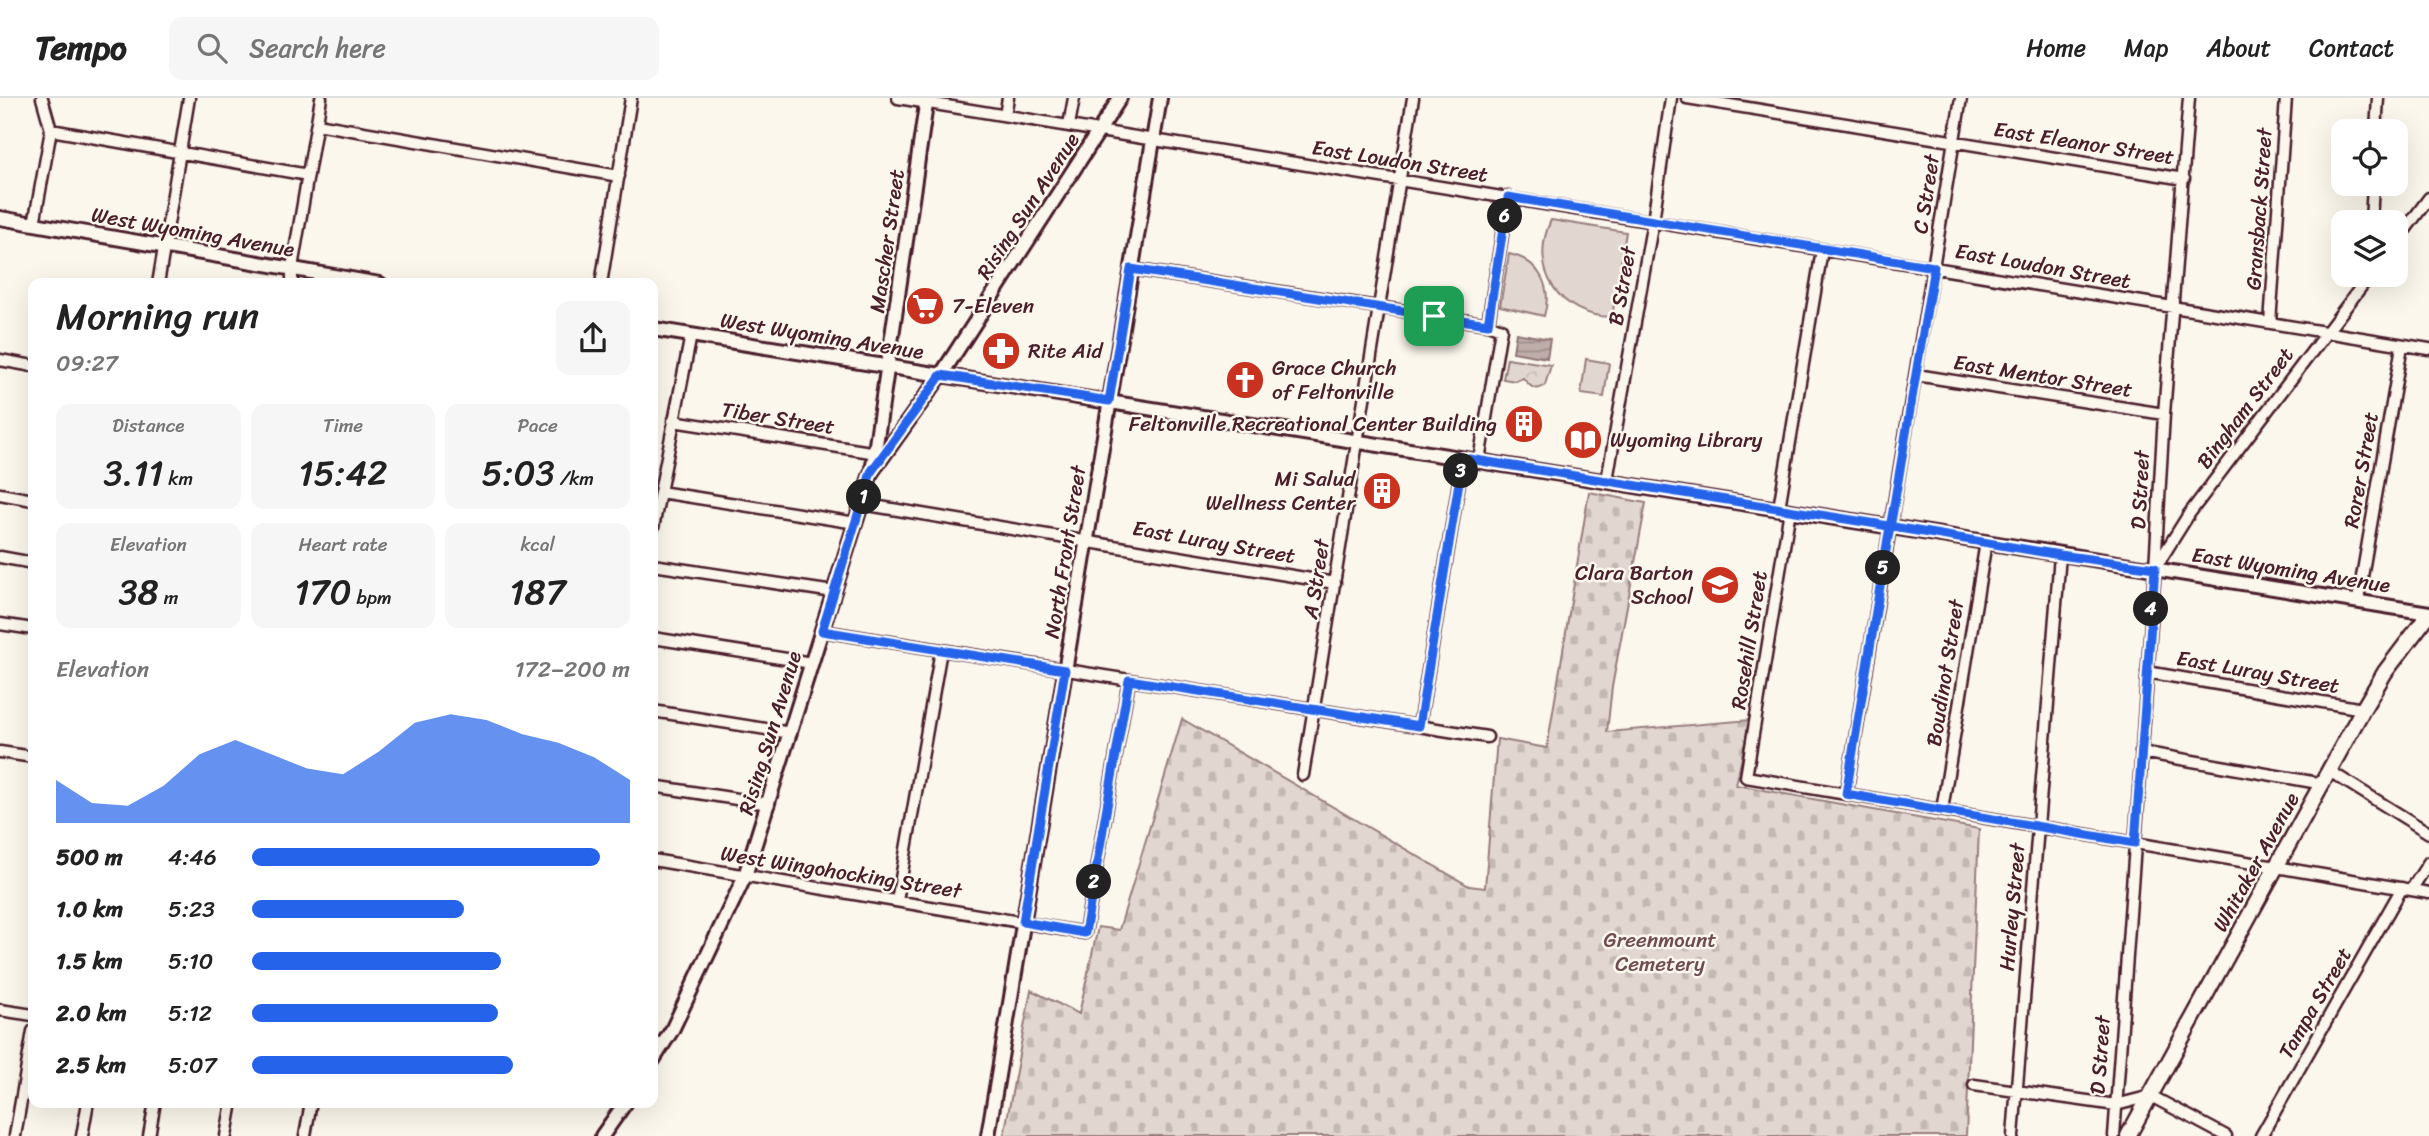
<!DOCTYPE html>
<html lang="en">
<head>
<meta charset="utf-8">
<style>
  :root { --surface:#fff; --page:#f6f6f6; --text:#222; --muted:#767676; --line:#e0e0e0; --accent:#2563eb }
  body { margin:0; font-family:Sriracha,sans-serif; background:var(--page); color:var(--text); height:100vh; display:flex; flex-direction:column; font-size:26px; white-space:nowrap }
  * { box-sizing:border-box; margin:0 }
  p { font-size:23px; color:var(--muted) }
  .icon { flex:none; width:38px; height:38px; fill:none; stroke:currentColor; stroke-width:2; stroke-linecap:round; stroke-linejoin:round }
  .map { position:relative; flex:1; overflow:hidden }
  .panel { position:absolute; left:28px; top:180px; width:630px; height:830px; display:flex; flex-direction:column; background:var(--surface); border-radius:14px; box-shadow:0 7px 28px #0002 }
  .panel>* { flex:none }
  .controls { position:absolute; left:2331px; top:21px; display:grid; gap:14px }
  .controls a { display:grid; place-items:center; width:77px; height:77px; border-radius:14px; background:var(--surface); box-shadow:0 7px 28px #0002; font-size:35px }
  .pin { position:absolute; display:grid; place-items:center; width:60px; height:60px; color:#fff; margin:-30px; border-radius:14px; box-shadow:0 4px 10px #0006 }
  .km { position:absolute; width:35px; height:35px; margin:-18px; border-radius:50%; background:#222; color:#fff; font-size:19px; line-height:35px; text-align:center }
  .round { display:grid; place-items:center; flex:none; width:74px; height:74px; border-radius:14px; background:var(--page) }
  .summary { display:flex; align-items:center; justify-content:space-between; height:119px; padding:0 28px }
  h1 { font-size:38px; font-weight:600; line-height:52px }
  .stats { display:grid; grid-template-columns:repeat(3,1fr); gap:10px; height:119px; padding:7px 28px }
  .stats div { display:grid; align-content:center; border-radius:14px; background:var(--page); text-align:center }
  .stats b { font-size:35px; font-weight:600 }
  .stats small { font-size:19px; font-weight:400 }
  .stats p { font-size:19px }
  .chart { height:196px; padding:14px 28px }
  .chart p { display:flex; justify-content:space-between }
  .chart svg { width:100%; height:126px; margin-top:7px; fill:var(--accent); opacity:.7 }
  ul { padding:0 28px; list-style:none; font-size:23px }
  li { display:grid; grid-template-columns:112px 84px 1fr; align-items:center; height:52px }
  li i { height:18px; border-radius:9px; background:var(--accent) }
  header { display:flex; align-items:center; gap:42px; box-sizing:border-box; height:98px; padding:0 35px; background:var(--surface); border-bottom:2px solid var(--line) }
  header strong { font-size:33px }
  nav { display:flex; gap:38px; margin-inline-start:auto; font-size:24px }
  .search { width:490px; height:63px; background:var(--page); display:flex; align-items:center; gap:18px; box-sizing:border-box; padding:0 24px; border-radius:14px; color:var(--muted); font-size:26px }
  .map>svg:first-child { display:block }
  .forest { fill:url(#forest-crowns); stroke:#967b7e; stroke-width:2 }
  .cemetery { fill:url(#cemetery-stones); stroke:#967b7e; stroke-width:2 }
  .garden { fill:#e2d7d0; stroke:#967b7e; stroke-width:2 }
  .water { fill:url(#water-rules); stroke:#907477; stroke-width:2 }
  .lines { fill:none; stroke-linecap:round; stroke-linejoin:round }
  .minor-casing { stroke:#4a1f2b; stroke-width:15 }
  .tertiary-casing { stroke:#4a1f2b; stroke-width:18 }
  .secondary-casing { stroke:#4a1f2b; stroke-width:19 }
  .minor { stroke:#fbf7ec; stroke-width:10 }
  .tertiary { stroke:#fbf7ec; stroke-width:12 }
  .secondary { stroke:#fbf7ec; stroke-width:14 }
  .route-casing { stroke:#fff; stroke-width:14 }
  .route { stroke:#2563eb; stroke-width:9 }
  .labels { text-anchor:middle; dominant-baseline:central; stroke-width:5; stroke-linejoin:round; paint-order:stroke }
  .street-label { font-size:21px; fill:#4a1f2b; stroke:#fbf7ec }
  .poi-label { font-size:21px; fill:#4a1f2b; stroke:#fbf7ec; text-anchor:start }
  .park-label { font-size:21px; fill:#704d54; stroke:#fbf7ec }
</style>
</head>
<body>
<header>
<strong>Tempo</strong>
<div class="search"><svg class="icon" aria-label="search" viewBox="0 0 24 24"><circle cx="10" cy="10" r="6"/><path d="M15 15l6 6"/></svg>Search here</div>
<nav><a>Home</a><a>Map</a><a>About</a><a>Contact</a></nav>
</header>
<div class="map">
<svg width="2429" height="1038" viewBox="0 0 2429 1038">
  <defs>
    <pattern id="forest-crowns" width="20" height="18" patternUnits="userSpaceOnUse" patternTransform="scale(1.75)"><rect width="20" height="18" fill="#e2d7d0"/><path d="M2 6a3 3 0 1 1 6 0M12 15a3 3 0 1 1 6 0" fill="none" stroke="#c3b8b3"/></pattern>
    <pattern id="cemetery-stones" width="16" height="16" patternUnits="userSpaceOnUse" patternTransform="scale(1.75)"><rect width="16" height="16" fill="#e2d7d0"/><path d="M2 7V4a2 2 0 0 1 4 0v3zM10 15v-3a2 2 0 0 1 4 0v3z" fill="#c3b8b3"/></pattern>
    <pattern id="water-rules" width="6" height="5" patternUnits="userSpaceOnUse" patternTransform="scale(1.75)"><rect width="6" height="5" fill="#bfadaa"/><path d="M0 2.5h6" fill="none" stroke="#9d8c8b"/></pattern>
  </defs>
  <rect width="100%" height="100%" fill="#fbf7ec"/>
  <filter id="ink" filterUnits="userSpaceOnUse"><feTurbulence type="fractalNoise" baseFrequency=".0143" numOctaves="2"/><feDisplacementMap in="SourceGraphic" scale="14" xChannelSelector="R" yChannelSelector="G"/><feConvolveMatrix kernelMatrix="1 2 1 2 8 2 1 2 1" color-interpolation-filters="sRGB"/></filter>
  <g filter="url(#ink)">
    <path class="forest" d="M 1507,260 L 1551,267 L 1545,287 C 1535,295 1530,288 1523,280 L 1515,283 L 1503,281 Z"/>
    <path class="cemetery" d="M 1589,394 L 1646,405 L 1612,589 L 1607,634 L 1750,622 L 1736,687 L 1979,731 L 1966,1038 L 1004,1038 L 1031,892 L 1079,916 L 1098,829 L 1119,832 L 1182,621 L 1469,788 L 1485,790 L 1497,641 L 1547,650 Z"/>
    <path class="garden" d="M 1551,122 L 1626,134 L 1612,219 C 1559,218 1528,171 1551,122 Z
      M 1509,156 C 1539,162 1553,189 1544,218 L 1500,208 Z
      M 1586,261 L 1609,265 L 1604,299 L 1581,296 Z"/>
    <path class="water" d="M 1516,235 L 1550,241 L 1547,260 L 1513,254 Z"/>
    <g class="lines">
      <g class="minor-casing">
        <path id="minor" d="M 898,0 L 2429,251
          M 1687,0 L 2184,81
          M 1005,17 L 1008,0
          M 317,26 L 619,78
          M 1069,27 L 1074,0
          M 51,32 L 308,77
          M 2376,33 L 2378,0
          M 2371,124 L 2373,86
          M 34,126 L 51,32 L 42,0
          M 2396,144 L 2429,100
          M 1131,171 L 1488,226 L 1501,231 L 1479,362
          M 158,186 L 189,0
          M 292,186 L 292,170 L 321,0
          M 601,186 L 631,0
          M 2270,225 L 2286,0
          M 1488,226 L 1508,99
          M 0,262 L 33,268
          M 1916,277 L 2164,316
          M 673,323 L 877,355
          M 1607,382 L 1653,123 L 1671,0
          M 660,394 L 856,425
          M 0,396 L 33,402
          M 862,406 L 1335,485
          M 1779,410 L 1822,152
          M 1790,412 L 1746,679 L 2429,795
          M 653,430 L 691,237
          M 0,459 L 33,465
          M 653,467 L 834,494
          M 2157,467 L 2189,416 L 2370,177
          M 2358,502 L 2402,248
          M 0,526 L 33,531
          M 822,533 L 1487,639
          M 653,540 L 812,565
          M 2147,574 L 2363,611
          M 653,613 L 791,635
          M 1419,628 L 1463,360
          M 0,654 L 33,659
          M 2141,654 L 2324,686
          M 2331,674 L 2429,735
          M 1303,677 L 1413,0
          M 653,688 L 769,706
          M 1846,696 L 1961,0
          M 1942,712 L 1986,444
          M 653,762 L 1085,835 L 1129,582
          M 2411,792 L 2429,764
          M 897,803 L 941,552
          M 0,912 L 33,917
          M 1974,987 L 2116,1007 L 2151,998 L 2226,1038
          M 15,1038 L 33,933
          M 82,1038 L 88,1004
          M 149,1038 L 155,1004
          M 226,1038 L 232,1004
          M 305,1038 L 311,1004
          M 2013,1038 L 2060,457
          M 2114,1038 L 2155,470 L 2164,316 L 2189,0
          M 2261,1038 L 2402,790"/>
      </g>
      <g class="tertiary-casing">
        <path id="tertiary" d="M 0,120 L 380,186
          M 653,231 L 2429,515
          M 873,367 L 927,0
          M 653,962 L 672,932 L 745,778 L 871,375 L 941,277 L 1120,0
          M 602,1038 L 626,1004
          M 988,1038 L 1160,0"/>
      </g>
      <g class="secondary-casing">
        <path id="secondary" d="M 2128,1038 L 2363,611 L 2385,574 L 2429,516"/>
      </g>
      <use href="#minor" class="minor"/>
      <use href="#tertiary" class="tertiary"/>
      <use href="#secondary" class="secondary"/>
    </g>
  </g>
  <g class="lines" filter="url(#ink)">
    <g class="route-casing">
      <path id="route" d="M 1434,218 L 1131,171 L 1109,303 L 941,277 L 871,374 L 822,533 L 1065,572 L 1023,824 L 1085,835 L 1129,582 L 1419,628 L 1463,360 L 1877,426 L 1905,431 L 2060,457 L 2155,470 L 2135,745 L 1846,696 L 1888,440 L 1893,413 L 1934,169 L 1508,99 L 1488,226 L 1434,218"/>
    </g>
    <use href="#route" class="route"/>
  </g>
  <defs>
    <g id="supermarket-disc" transform="scale(2.0125)"><circle r="9.5" fill="#c8321e" stroke="#fbf7ec"/><path d="M-6-5.5h2.5l.6 2H6L4.5 2H-2.5L-4.4-4H-6ZM-1.5 3.2a1.3 1.3 0 1 0 .1 0ZM3 3.2a1.3 1.3 0 1 0 .1 0Z" fill="#fff"/></g>
    <g id="pharmacy-disc" transform="scale(2.0125)"><circle r="9.5" fill="#c8321e" stroke="#fbf7ec"/><path d="M-2-6h4v4h4v4h-4v4h-4v-4h-4v-4h4Z" fill="#fff"/></g>
    <g id="church-disc" transform="scale(2.0125)"><circle r="9.5" fill="#c8321e" stroke="#fbf7ec"/><path d="M-1.2-6h2.4v3.5h3.3v2.4h-3.3V6h-2.4V-.1h-3.3v-2.4h3.3Z" fill="#fff"/></g>
    <g id="building-disc" transform="scale(2.0125)"><circle r="9.5" fill="#c8321e" stroke="#fbf7ec"/><path d="M-4-6H4V6H1V3H-1V6H-4ZM-2.5-4.3h1.7v1.8h-1.7ZM.8-4.3h1.7v1.8H.8ZM-2.5-1h1.7V.8h-1.7ZM.8-1h1.7V.8H.8Z" fill="#fff"/></g>
    <g id="library-disc" transform="scale(2.0125)"><circle r="9.5" fill="#c8321e" stroke="#fbf7ec"/><path d="M-6-4Q-3-5.5-.7-3.5V5Q-3 3-6 4ZM6-4Q3-5.5 .7-3.5V5Q3 3 6 4Z" fill="#fff"/></g>
    <g id="school-disc" transform="scale(2.0125)"><circle r="9.5" fill="#c8321e" stroke="#fbf7ec"/><path d="M0-5L7-2L0 1L-7-2ZM-4 1L0 2.5L4 1V4Q0 6-4 4Z" fill="#fff"/></g>
  </defs>
  <g fill-rule="evenodd">
    <use href="#supermarket-disc" x="925" y="208"/>
    <use href="#pharmacy-disc" x="1001" y="253"/>
    <use href="#church-disc" x="1245" y="282"/>
    <use href="#building-disc" x="1524" y="326"/>
    <use href="#library-disc" x="1583" y="342"/>
    <use href="#building-disc" x="1382" y="393"/>
    <use href="#school-disc" x="1720" y="487"/>
  </g>
  <g class="labels">
    <g class="street-label">
      <text transform="translate(2084 45) rotate(9)">East Eleanor Street</text>
      <text transform="translate(1400 63) rotate(9)">East Loudon Street</text>
      <text transform="translate(1926 96) rotate(-81)">C Street</text>
      <text transform="translate(1028 108) rotate(-57)">Rising Sun Avenue</text>
      <text transform="translate(2259 111) rotate(-86)">Gransback Street</text>
      <text transform="translate(193 134) rotate(10)">West Wyoming Avenue</text>
      <text transform="translate(887 143) rotate(-82)">Mascher Street</text>
      <text transform="translate(2043 168) rotate(10)">East Loudon Street</text>
      <text transform="translate(1622 188) rotate(-80)">B Street</text>
      <text transform="translate(822 238) rotate(9)">West Wyoming Avenue</text>
      <text transform="translate(2043 278) rotate(9)">East Mentor Street</text>
      <text transform="translate(2245 310) rotate(-53)">Bingham Street</text>
      <text transform="translate(778 320) rotate(9)">Tiber Street</text>
      <text transform="translate(2361 372) rotate(-80)">Rorer Street</text>
      <text transform="translate(2140 392) rotate(-87)">D Street</text>
      <text transform="translate(1214 444) rotate(10)">East Luray Street</text>
      <text transform="translate(1065 454) rotate(-81)">North Front Street</text>
      <text transform="translate(2291 472) rotate(9)">East Wyoming Avenue</text>
      <text transform="translate(1316 481) rotate(-81)">A Street</text>
      <text transform="translate(1749 542) rotate(-81)">Rosehill Street</text>
      <text transform="translate(2258 574) rotate(10)">East Luray Street</text>
      <text transform="translate(1945 575) rotate(-81)">Boudinot Street</text>
      <text transform="translate(770 635) rotate(-73)">Rising Sun Avenue</text>
      <text transform="translate(2256 764) rotate(-61)">Whitaker Avenue</text>
      <text transform="translate(841 774) rotate(9)">West Wingohocking Street</text>
      <text transform="translate(2012 809) rotate(-85)">Hurley Street</text>
      <text transform="translate(2315 905) rotate(-60)">Tampa Street</text>
      <text transform="translate(2100 957) rotate(-86)">D Street</text>
    </g>
    <g class="poi-label">
      <text x="952" y="208">7-Eleven</text>
      <text x="1028" y="253">Rite Aid</text>
      <text x="1272" y="270">Grace Church<tspan x="1272" dy="24">of Feltonville</tspan></text>
      <text x="1497" y="326" text-anchor="end">Feltonville Recreational Center Building</text>
      <text x="1610" y="342">Wyoming Library</text>
      <text x="1355" y="381" text-anchor="end">Mi Salud<tspan x="1355" dy="24">Wellness Center</tspan></text>
      <text x="1693" y="475" text-anchor="end">Clara Barton<tspan x="1693" dy="24">School</tspan></text>
    </g>
    <g class="park-label">
      <text x="1660" y="842">Greenmount<tspan x="1660" dy="24">Cemetery</tspan></text>
    </g>
  </g>
</svg>
<div class="controls">
<a><svg class="icon" aria-label="locate" viewBox="0 0 24 24"><circle cx="12" cy="12" r="6"/><path d="M12 2v4M12 18v4M2 12h4M18 12h4"/></svg></a>
<a><svg class="icon" aria-label="layers" viewBox="0 0 24 24"><path d="M12 4l9 5-9 5-9-5zM3 14l9 5 9-5"/></svg></a>
</div>
<div class="pin" style="left:1434px;top:218px;background:#1e9e55"><svg class="icon" aria-label="arrive" viewBox="0 0 24 24"><path d="M6 21V4h12l-3 4 3 4H6"/></svg></div>
<b class="km" style="left:864px;top:399px">1</b>
<b class="km" style="left:1094px;top:784px">2</b>
<b class="km" style="left:1461px;top:373px">3</b>
<b class="km" style="left:2151px;top:511px">4</b>
<b class="km" style="left:1883px;top:470px">5</b>
<b class="km" style="left:1505px;top:118px">6</b>
<section class="panel">
<div class="summary"><div><h1>Morning run</h1><p>09:27</p></div><a class="round"><svg class="icon" aria-label="share" viewBox="0 0 24 24"><path d="M12 15V3M7 8l5-5 5 5M5 13v7h14v-7"/></svg></a></div>
<div class="stats">
<div><p>Distance</p><b>3.11<small> km</small></b></div>
<div><p>Time</p><b>15:42</b></div>
<div><p>Pace</p><b>5:03<small> /km</small></b></div>
</div>
<div class="stats">
<div><p>Elevation</p><b>38<small> m</small></b></div>
<div><p>Heart rate</p><b>170<small> bpm</small></b></div>
<div><p>kcal</p><b>187</b></div>
</div>
<div class="chart"><p><span>Elevation</span>172–200 m</p>
<svg viewBox="0 0 160 44" preserveAspectRatio="none"><path d="M0 44V29L10 37L20 38L30 31L40 20L50 15L60 20L70 25L80 27L90 19L100 9L110 6L120 8L130 13L140 16L150 21L160 29V44z"/></svg>
</div>
<ul>
<li><b>500 m</b>4:46<i style="width:92%"></i></li>
<li><b>1.0 km</b>5:23<i style="width:56%"></i></li>
<li><b>1.5 km</b>5:10<i style="width:66%"></i></li>
<li><b>2.0 km</b>5:12<i style="width:65%"></i></li>
<li><b>2.5 km</b>5:07<i style="width:69%"></i></li>
</ul>
</section>
</div>
</body>
</html>
